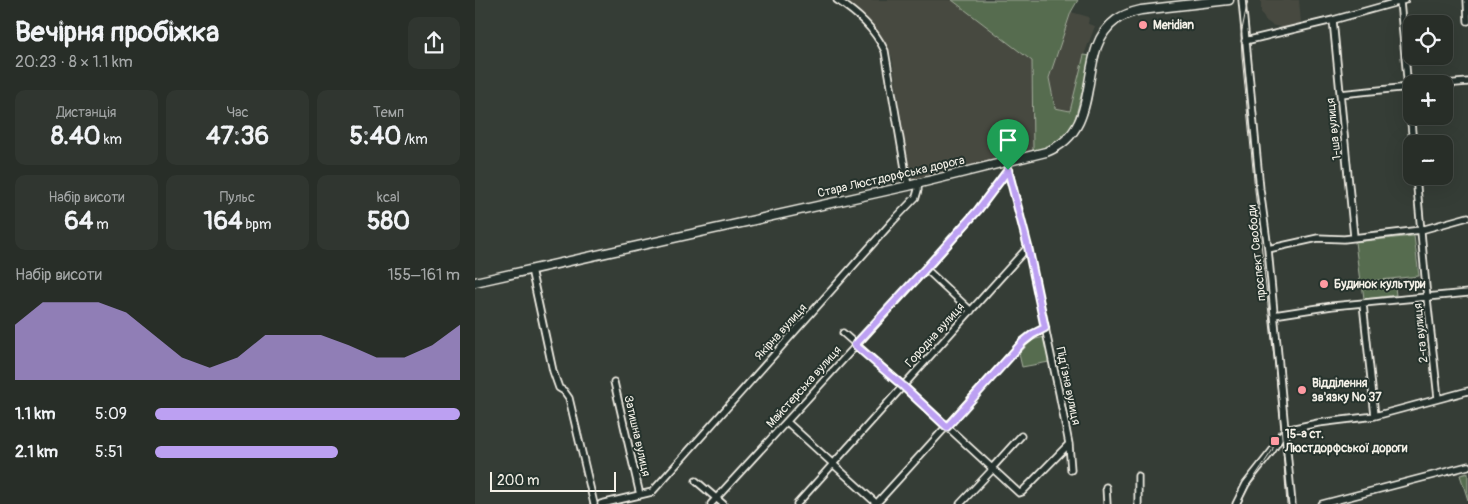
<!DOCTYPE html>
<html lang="uk">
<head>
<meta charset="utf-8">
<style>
  :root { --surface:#282e28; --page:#303630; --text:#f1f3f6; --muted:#a5a8a8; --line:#444a45; --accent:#bca0f2 }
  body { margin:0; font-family:Pangolin,sans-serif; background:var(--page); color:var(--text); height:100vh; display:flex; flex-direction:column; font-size:19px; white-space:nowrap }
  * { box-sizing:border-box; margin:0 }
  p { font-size:16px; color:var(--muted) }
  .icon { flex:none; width:28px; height:28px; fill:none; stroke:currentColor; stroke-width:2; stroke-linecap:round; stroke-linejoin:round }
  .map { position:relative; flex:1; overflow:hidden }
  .sheet { display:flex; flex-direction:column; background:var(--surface); width:475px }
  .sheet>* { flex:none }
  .tools { position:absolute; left:928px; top:15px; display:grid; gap:10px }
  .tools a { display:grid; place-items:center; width:50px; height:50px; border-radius:10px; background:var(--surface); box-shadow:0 5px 20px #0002,0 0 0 1px var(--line); font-size:25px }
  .scale { position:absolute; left:15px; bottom:12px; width:126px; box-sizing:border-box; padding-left:5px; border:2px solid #f4f1e8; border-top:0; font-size:14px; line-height:18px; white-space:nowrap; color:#f4f1e8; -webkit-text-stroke:4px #26332d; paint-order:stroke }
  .pin { position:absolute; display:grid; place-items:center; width:42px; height:42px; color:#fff; margin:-51px -21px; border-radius:50% 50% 50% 0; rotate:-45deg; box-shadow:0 0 5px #0007 }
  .pin .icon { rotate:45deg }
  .round { display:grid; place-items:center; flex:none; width:52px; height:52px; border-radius:10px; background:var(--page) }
  .summary { display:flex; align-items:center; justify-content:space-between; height:85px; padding:0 15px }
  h1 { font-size:28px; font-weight:700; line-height:38px }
  .figures { display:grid; grid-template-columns:repeat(3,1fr); gap:8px; height:85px; padding:5px 15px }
  .figures div { display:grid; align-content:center; border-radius:10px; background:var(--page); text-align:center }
  .figures b { font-size:25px; font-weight:700 }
  .figures small { font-size:14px; font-weight:400 }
  .figures p { font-size:14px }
  .chart { height:140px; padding:10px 15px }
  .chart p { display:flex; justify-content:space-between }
  .chart svg { width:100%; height:90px; margin-top:5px; fill:var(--accent); opacity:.7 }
  ul { padding:0 15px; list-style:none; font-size:16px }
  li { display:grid; grid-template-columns:80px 60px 1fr; align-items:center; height:38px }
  li i { height:12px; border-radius:6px; background:var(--accent) }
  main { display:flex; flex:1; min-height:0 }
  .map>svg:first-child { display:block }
  .built { fill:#474a41 }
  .green { fill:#566c50; stroke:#a5ae9c }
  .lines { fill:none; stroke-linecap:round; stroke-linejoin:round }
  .minor-casing { stroke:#f4f1e8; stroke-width:9 }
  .major-casing { stroke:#f4f1e8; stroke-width:11 }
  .minor { stroke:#26332d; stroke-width:5.5 }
  .major { stroke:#26332d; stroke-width:8 }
  .tram { stroke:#f4f1e8; stroke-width:1 }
  .route-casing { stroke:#fff; stroke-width:10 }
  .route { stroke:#bca0f2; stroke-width:6 }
  .poi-dot { fill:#ff9aa2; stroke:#26332d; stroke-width:2 }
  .labels { text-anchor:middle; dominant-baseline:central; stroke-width:4; stroke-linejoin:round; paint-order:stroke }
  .poi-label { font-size:12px; font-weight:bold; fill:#f4f1e8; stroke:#26332d; text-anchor:start }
  .street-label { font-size:12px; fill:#f4f1e8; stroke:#26332d }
</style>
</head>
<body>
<main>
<section class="sheet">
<div class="summary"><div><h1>Вечірня пробіжка</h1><p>20:23 · 8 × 1.1 km</p></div><a class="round"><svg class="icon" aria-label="share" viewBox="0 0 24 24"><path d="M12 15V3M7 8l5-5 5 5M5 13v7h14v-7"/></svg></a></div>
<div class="figures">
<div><p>Дистанція</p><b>8.40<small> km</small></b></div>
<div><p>Час</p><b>47:36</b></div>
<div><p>Темп</p><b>5:40<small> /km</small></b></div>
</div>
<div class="figures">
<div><p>Набір висоти</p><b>64<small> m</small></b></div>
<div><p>Пульс</p><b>164<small> bpm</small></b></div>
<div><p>kcal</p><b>580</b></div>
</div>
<div class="chart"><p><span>Набір висоти</span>155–161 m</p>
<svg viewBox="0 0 160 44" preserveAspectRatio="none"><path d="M0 44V17L10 6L20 6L30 6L40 11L50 22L60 33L70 38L80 33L90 22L100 22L110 22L120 27L130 33L140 33L150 27L160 17V44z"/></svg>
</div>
<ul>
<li><b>1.1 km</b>5:09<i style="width:100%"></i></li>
<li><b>2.1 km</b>5:51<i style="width:60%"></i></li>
</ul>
</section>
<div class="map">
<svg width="993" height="504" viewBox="0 0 993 504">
  <rect width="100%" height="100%" fill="#353d36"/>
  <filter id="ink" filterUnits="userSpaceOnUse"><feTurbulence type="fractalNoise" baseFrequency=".02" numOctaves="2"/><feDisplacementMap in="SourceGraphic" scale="10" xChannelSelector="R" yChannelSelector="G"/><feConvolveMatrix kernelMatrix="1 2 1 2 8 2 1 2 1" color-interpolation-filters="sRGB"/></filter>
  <g filter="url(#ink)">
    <path class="built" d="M 364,0 L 477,0 L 557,61 L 558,151 L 435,180 L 417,57 L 400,27 Z
      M 786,0 L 824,0 L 826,23 L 808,28 L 797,25 L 790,20 L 786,12 Z
      M 596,12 L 614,17 L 613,24 L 620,26 L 609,55 L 595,112 L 580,108 L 574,78 Z"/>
    <path class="green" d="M 477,0 L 603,0 L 596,12 L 574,78 L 580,108 L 595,111 L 609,55 L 616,56 L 598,127 L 590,137 L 576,146 L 558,151 L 557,61 Z
      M 939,236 L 944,276 L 885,282 L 880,242 Z
      M 919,280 L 921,295 L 889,299 L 887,283 Z
      M 569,337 L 574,362 L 547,367 L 544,354 L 557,340 Z
      M 993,473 L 993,500 L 985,475 Z"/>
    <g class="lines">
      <g class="minor-casing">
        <path id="minor" d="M 362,0 C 383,14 399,28 410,51 L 433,186
          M 767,0 L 785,189 L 793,249 L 817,504
          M 992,0 L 993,21
          M 925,1 L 938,144
          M 858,20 L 879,237
          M 770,41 L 858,20 L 930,0
          M 969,84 L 993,82
          M 865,94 L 935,87
          M 533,169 L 553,247 L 584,393 L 594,444 L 596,470
          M 941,176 L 952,298 L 963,398
          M 793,249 L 843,238 L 869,239 L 946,230 L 993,217
          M 56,269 L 78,371 L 84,388 L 89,391 L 94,398 L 119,504
          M 451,269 L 496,311
          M 888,304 L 900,416
          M 799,315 L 857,306 L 993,293
          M 368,333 L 428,386 L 544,493 L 547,492 L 594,444
          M 139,382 L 165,495
          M 312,422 L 402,504
          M 516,469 L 546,436
          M 221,481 L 248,504
          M 631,487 L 632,504
          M 126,504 L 177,492 L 418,221 L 441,197 L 443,190 L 443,184
          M 236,504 L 451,269 L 503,210 L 533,170
          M 322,504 L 553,247
          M 401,504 L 548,342 L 558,335 L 570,328
          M 485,504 L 517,470
          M 663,504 L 663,476
          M 761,504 L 771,484 L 797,451 L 810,430 L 843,423 L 900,416 L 993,391
          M 847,504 L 993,466"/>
      </g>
      <g class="major-casing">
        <path id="major" d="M 0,282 L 433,186 L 571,152 C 633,128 598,51 641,20 C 648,15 657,12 666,10 L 754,0"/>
      </g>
      <use href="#minor" class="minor"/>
      <use href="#major" class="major"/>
      <path class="tram" d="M 773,0 L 766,35 L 767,56 L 780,190 L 805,411 L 812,504
        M 765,504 L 773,487 L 797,451 L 803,431"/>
    </g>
  </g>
  <g class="lines" filter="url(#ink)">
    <g class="route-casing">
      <path id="route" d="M 533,170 L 553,247 L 570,328 L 558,334 L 548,342 L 472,427 L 428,386 L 380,345 L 451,268 L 503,210 Z"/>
    </g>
    <use href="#route" class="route"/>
  </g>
  <g class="poi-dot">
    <circle cx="668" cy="25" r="5"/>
    <circle cx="849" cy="284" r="5"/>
    <circle cx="827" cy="390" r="5"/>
    <rect x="795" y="436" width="10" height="10" rx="2.5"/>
  </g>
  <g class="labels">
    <g class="poi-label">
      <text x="678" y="25">Meridian</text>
      <text x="859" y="284">Будинок культури</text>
      <text x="837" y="383">Відділення<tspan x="837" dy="14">зв'язку № 37</tspan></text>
      <text x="810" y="434">15-а ст.<tspan x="810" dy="14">Люстдорфської дороги</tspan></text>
    </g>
    <g class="street-label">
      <text transform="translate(859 129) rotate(-96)">1-ша вулиця</text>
      <text transform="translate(416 177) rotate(-13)">Стара Люстдорфська дорога</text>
      <text transform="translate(782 253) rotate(-96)">проспект Свободи</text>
      <text transform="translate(306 332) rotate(-48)">Якірна вулиця</text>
      <text transform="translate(946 333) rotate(-96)">2-га вулиця</text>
      <text transform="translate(460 335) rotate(-48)">Городна вулиця</text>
      <text transform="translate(593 386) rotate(78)">Підʼїзна вулиця</text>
      <text transform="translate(329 387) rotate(-48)">Майстерська вулиця</text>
      <text transform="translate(162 436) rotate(77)">Затишна вулиця</text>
    </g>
  </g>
</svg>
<div class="tools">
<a><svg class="icon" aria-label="locate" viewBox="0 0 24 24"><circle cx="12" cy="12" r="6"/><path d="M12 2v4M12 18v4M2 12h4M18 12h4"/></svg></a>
<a>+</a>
<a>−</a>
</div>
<div class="scale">200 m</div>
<div class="pin" style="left:533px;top:170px;background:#1e9e55"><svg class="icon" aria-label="arrive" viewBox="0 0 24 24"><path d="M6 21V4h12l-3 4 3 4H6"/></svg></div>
</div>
</main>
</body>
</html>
